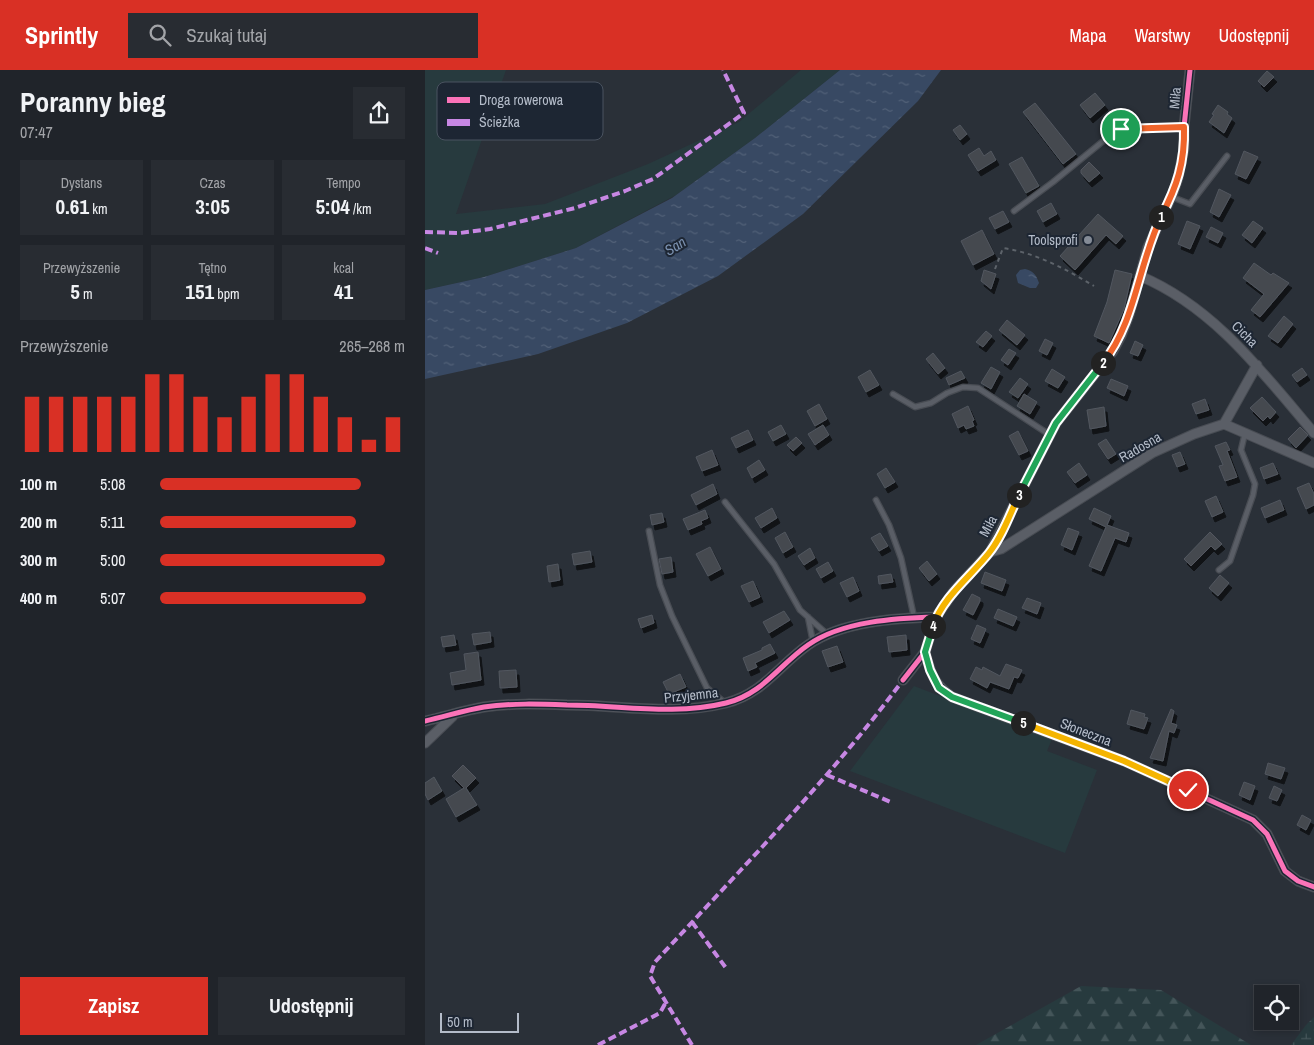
<!DOCTYPE html>
<html lang="pl">
<head>
<meta charset="utf-8">
<style>
  :root { --surface:#20242a; --page:#282c32; --text:#f1f3f6; --muted:#a2a4a8; --line:#3d4147; --accent:#d93025 }
  body { margin:0; font-family:"Archivo Narrow",sans-serif; background:var(--page); color:var(--text); height:100vh; display:flex; flex-direction:column; font-size:19px; white-space:nowrap }
  * { box-sizing:border-box; margin:0 }
  p { font-size:16px; color:var(--muted) }
  .icon { flex:none; width:28px; height:28px; fill:none; stroke:currentColor; stroke-width:2; stroke-linecap:round; stroke-linejoin:round }
  .map { position:relative; flex:1; overflow:hidden }
  .panel { display:flex; flex-direction:column; background:var(--surface); width:425px }
  .panel>* { flex:none }
  .controls { position:absolute; left:829px; top:915px; display:grid; gap:10px }
  .controls a { display:grid; place-items:center; width:45px; height:45px; border-radius:0px; background:var(--surface); box-shadow:0 2px 8px #0003,0 0 0 1px var(--line); font-size:25px }
  .scale { position:absolute; left:15px; bottom:12px; width:79px; box-sizing:border-box; padding-left:5px; border:2px solid #b4bcc9; border-top:0; font-size:14px; line-height:18px; white-space:nowrap; color:#b4bcc9; -webkit-text-stroke:4px #1d2633; paint-order:stroke }
  .pin { position:absolute; display:grid; place-items:center; width:42px; height:42px; color:#fff; margin:-21px; border:2px solid #fff; border-radius:50%; box-shadow:0 1px 5px #0007 }
  .km { position:absolute; width:25px; height:25px; margin:-12px; border-radius:50%; background:#222; color:#fff; font-size:14px; line-height:25px; text-align:center }
  .round { display:grid; place-items:center; flex:none; width:52px; height:52px; border-radius:0px; background:var(--page) }
  .headline { display:flex; align-items:center; justify-content:space-between; height:85px; padding:0 20px }
  h1 { font-size:28px; font-weight:700; line-height:38px }
  .metrics { display:grid; grid-template-columns:repeat(3,1fr); gap:8px; height:85px; padding:5px 20px }
  .metrics div { display:grid; align-content:center; border-radius:0px; background:var(--page); text-align:center }
  .metrics b { font-size:21px; font-weight:700 }
  .metrics small { font-size:14px; font-weight:400 }
  .metrics p { font-size:14px }
  .chart { height:140px; padding:10px 20px }
  .chart p { display:flex; justify-content:space-between }
  .chart svg { width:100%; height:90px; margin-top:5px; stroke:var(--accent); stroke-width:6 }
  .button { display:flex; gap:10px; margin-top:auto; padding:10px 20px }
  .button a { flex:1; height:58px; border-radius:0px; background:var(--accent); color:#fff; font-size:20px; font-weight:700; line-height:58px; text-align:center }
  .button a+a { background:var(--page); color:var(--text) }
  ul { padding:0 20px; list-style:none; font-size:16px }
  li { display:grid; grid-template-columns:80px 60px 1fr; align-items:center; height:38px }
  li i { height:12px; border-radius:6px; background:var(--accent) }
  header { display:flex; align-items:center; gap:30px; box-sizing:border-box; height:70px; padding:0 25px; background:var(--accent); color:#fff }
  header strong { font-size:24px }
  nav { display:flex; gap:28px; margin-inline-start:auto; font-size:18px }
  .search { width:350px; height:45px; background:var(--page); display:flex; align-items:center; gap:12px; box-sizing:border-box; padding:0 18px; border-radius:0px; color:var(--muted); font-size:19px }
  main { display:flex; flex:1; min-height:0 }
  .map>svg:first-child { display:block }
  .green { fill:#273a3e }
  .forest { fill:url(#forest-firs) }
  .wetland { fill:url(#wetland-marsh) }
  .water { fill:url(#water-ripples) }
  .building { fill:#444950; stroke:#52575f; filter:url(#shadow) }
  .lines { fill:none; stroke-linecap:round; stroke-linejoin:round }
  .lane-casing { stroke:#484c53; stroke-width:7 }
  .street-casing { stroke:#484c53; stroke-width:11 }
  .path { stroke:#5d636a; stroke-width:2; stroke-dasharray:4 4; stroke-linecap:butt }
  .lane { stroke:#5a5e66; stroke-width:4.5 }
  .street { stroke:#5a5e66; stroke-width:9 }
  .quiet { stroke:#c787e3; stroke-width:4; stroke-dasharray:8 4; stroke-linecap:butt }
  .cycleway-casing { stroke:#1d2633; stroke-width:8 }
  .cycleway { stroke:#fb73b8; stroke-width:5 }
  .split-1-casing { stroke:#fff; stroke-width:10 }
  .split-2-casing { stroke:#fff; stroke-width:10 }
  .split-3-casing { stroke:#fff; stroke-width:10 }
  .split-4-casing { stroke:#fff; stroke-width:10 }
  .split-5-casing { stroke:#fff; stroke-width:10 }
  .split-6-casing { stroke:#fff; stroke-width:10 }
  .split-1 { stroke:#f0652b; stroke-width:6 }
  .split-2 { stroke:#f0652b; stroke-width:6 }
  .split-3 { stroke:#22a559; stroke-width:6 }
  .split-4 { stroke:#f5b400; stroke-width:6 }
  .split-5 { stroke:#22a559; stroke-width:6 }
  .split-6 { stroke:#f5b400; stroke-width:6 }
  .poi-dot { fill:#848b96; stroke:#1d2633; stroke-width:2 }
  .labels { text-anchor:middle; dominant-baseline:central; stroke-width:4; stroke-linejoin:round; paint-order:stroke }
  .street-label { font-size:14px; fill:#b4bcc9; stroke:#1d2633 }
  .poi-label { font-size:14px; fill:#b4bcc9; stroke:#1d2633; text-anchor:end }
  .water-label { font-size:15px; font-style:italic; fill:#7c92b1; stroke:#1d2633 }
  .key { fill:#1d2633; stroke:#4a5360; stroke-width:1 }
  .key-label { font-size:14px; fill:#b4bcc9 }
</style>
</head>
<body>
<header>
<strong>Sprintly</strong>
<div class="search"><svg class="icon" aria-label="search" viewBox="0 0 24 24"><circle cx="10" cy="10" r="6"/><path d="M15 15l6 6"/></svg>Szukaj tutaj</div>
<nav><a>Mapa</a><a>Warstwy</a><a>Udostępnij</a></nav>
</header>
<main>
<section class="panel">
<div class="headline"><div><h1>Poranny bieg</h1><p>07:47</p></div><a class="round"><svg class="icon" aria-label="share" viewBox="0 0 24 24"><path d="M12 15V3M7 8l5-5 5 5M5 13v7h14v-7"/></svg></a></div>
<div class="metrics">
<div><p>Dystans</p><b>0.61<small> km</small></b></div>
<div><p>Czas</p><b>3:05</b></div>
<div><p>Tempo</p><b>5:04<small> /km</small></b></div>
</div>
<div class="metrics">
<div><p>Przewyższenie</p><b>5<small> m</small></b></div>
<div><p>Tętno</p><b>151<small> bpm</small></b></div>
<div><p>kcal</p><b>41</b></div>
</div>
<div class="chart"><p><span>Przewyższenie</span>265–268 m</p>
<svg viewBox="0 0 160 44" preserveAspectRatio="none"><path d="M5 44V17M15 44V17M25 44V17M35 44V17M45 44V17M55 44V6M65 44V6M75 44V17M85 44V27M95 44V17M105 44V6M115 44V6M125 44V17M135 44V27M145 44V38M155 44V27"/></svg>
</div>
<ul>
<li><b>100 m</b>5:08<i style="width:82%"></i></li>
<li><b>200 m</b>5:11<i style="width:80%"></i></li>
<li><b>300 m</b>5:00<i style="width:92%"></i></li>
<li><b>400 m</b>5:07<i style="width:84%"></i></li>
</ul>
<div class="button"><a>Zapisz</a><a>Udostępnij</a></div>
</section>
<div class="map">
<svg width="889" height="975" viewBox="0 0 889 975">
  <defs>
    <pattern id="forest-firs" width="22" height="20" patternUnits="userSpaceOnUse" patternTransform="scale(1.25)"><rect width="22" height="20" fill="#273a3e"/><path d="M5 1l3.5 6h-7zM16 11l3.5 6h-7z" fill="#445559"/></pattern>
    <pattern id="wetland-marsh" width="20" height="14" patternUnits="userSpaceOnUse" patternTransform="scale(1.25)"><rect width="20" height="14" fill="#273a3e"/><path d="M1 5h8M5 5V1M11 12h8M15 12V8" fill="none" stroke="#445559"/></pattern>
    <pattern id="water-ripples" width="26" height="14" patternUnits="userSpaceOnUse" patternTransform="scale(1.25)"><rect width="26" height="14" fill="#384963"/><path d="M2 4q2-2 4 0t4 0M15 11q2-2 4 0t4 0" fill="none" stroke="#526178"/></pattern>
    <filter id="shadow"><feDropShadow dx="3" dy="5" stdDeviation="0" flood-color="#0009"/></filter>
  </defs>
  <rect width="100%" height="100%" fill="#2a3038"/>
  <path class="green" d="M 0,0 L 81,0 L 31,144 L 120,134 L 223,94 L 314,52 L 376,0 L 415,0 L 330,68 L 251,125 L 151,178 L 59,207 L 0,220 Z
    M 489,616 L 627,669 L 622,681 L 672,700 L 640,783 L 425,701 Z"/>
  <path class="forest" d="M 656,916 L 736,920 L 826,975 L 551,975 Z"/>
  <path class="wetland" d="M 889,947 L 889,975 L 866,975 L 881,955 Z"/>
  <path class="water" d="M 415,0 L 516,0 L 493,31 L 378,144 L 293,206 L 202,253 L 113,284 L 0,309 L 0,220 L 59,207 L 151,178 L 247,128 L 330,68 Z
    M 600,199 C 608,201 611,204 614,213 L 611,218 L 605,218 L 593,213 L 591,205 L 595,200 Z"/>
  <path class="building" d="M 842,1 L 849,7 L 839,17 L 833,11 Z
    M 670,23 L 680,35 L 665,48 L 655,35 Z
    M 610,33 L 651,84 L 638,94 L 598,42 Z
    M 793,35 L 803,42 L 802,44 L 807,48 L 799,63 L 784,52 L 789,45 L 787,44 Z
    M 535,55 L 542,64 L 535,70 L 528,60 Z
    M 554,78 L 559,86 L 566,81 L 571,90 L 553,101 L 543,85 Z
    M 819,81 L 833,87 L 821,109 L 810,104 Z
    M 597,87 L 614,116 L 601,123 L 584,94 Z
    M 664,92 L 675,103 L 664,112 L 656,103 L 656,100 Z
    M 794,119 L 806,125 L 794,147 L 785,142 Z
    M 626,133 L 632,144 L 618,152 L 612,141 Z
    M 578,141 L 584,152 L 570,159 L 564,148 Z
    M 673,144 L 698,166 L 691,174 L 681,165 L 650,200 L 635,186 Z
    M 762,151 L 775,156 L 765,179 L 753,174 Z
    M 828,151 L 838,158 L 827,173 L 817,165 Z
    M 786,157 L 798,163 L 793,173 L 781,167 Z
    M 557,160 L 569,184 L 548,195 L 536,171 Z
    M 829,193 L 846,205 L 848,203 L 864,213 L 835,247 L 826,240 L 839,224 L 818,208 Z
    M 559,200 L 571,204 L 566,219 L 556,211 Z
    M 690,200 L 707,204 L 699,239 L 684,273 L 669,266 L 682,232 Z
    M 859,246 L 868,254 L 853,273 L 843,266 Z
    M 582,250 L 600,265 L 592,275 L 574,260 Z
    M 561,261 L 567,266 L 558,277 L 551,272 Z
    M 620,269 L 628,273 L 622,285 L 614,281 Z
    M 710,271 L 718,275 L 713,286 L 705,283 Z
    M 584,279 L 591,283 L 583,295 L 576,290 Z
    M 508,283 L 520,298 L 513,304 L 501,289 Z
    M 566,297 L 575,302 L 566,319 L 556,313 Z
    M 877,298 L 882,305 L 872,312 L 867,305 Z
    M 627,299 L 640,307 L 633,318 L 620,311 Z
    M 445,300 L 454,315 L 441,322 L 433,307 Z
    M 536,301 L 540,308 L 524,315 L 521,308 Z
    M 595,308 L 603,314 L 593,328 L 584,322 Z
    M 686,309 L 703,316 L 699,326 L 682,318 Z
    M 599,324 L 612,332 L 605,344 L 592,336 Z
    M 837,327 L 851,342 L 845,349 L 843,346 L 838,351 L 825,338 Z
    M 780,329 L 784,340 L 771,344 L 767,334 Z
    M 394,334 L 402,349 L 390,356 L 382,341 Z
    M 543,336 L 549,350 L 547,351 L 549,356 L 541,359 L 539,355 L 533,358 L 527,344 Z
    M 679,337 L 681,356 L 665,359 L 662,340 Z
    M 356,355 L 361,364 L 348,371 L 343,362 Z
    M 398,355 L 404,365 L 390,375 L 383,364 Z
    M 875,357 L 883,365 L 871,378 L 863,369 Z
    M 323,360 L 328,370 L 311,378 L 306,368 Z
    M 593,361 L 603,381 L 594,385 L 584,366 Z
    M 371,367 L 377,373 L 368,381 L 362,375 Z
    M 681,369 L 691,384 L 683,389 L 673,374 Z
    M 801,372 L 805,380 L 802,381 L 812,407 L 800,411 L 794,396 L 798,395 L 790,376 Z
    M 287,380 L 293,395 L 277,401 L 271,387 Z
    M 755,382 L 760,394 L 752,397 L 747,385 Z
    M 334,390 L 340,400 L 327,408 L 322,398 Z
    M 654,393 L 662,405 L 650,413 L 642,402 Z
    M 848,393 L 853,404 L 839,409 L 835,398 Z
    M 461,398 L 470,412 L 460,418 L 452,404 Z
    M 884,413 L 889,424 L 889,435 L 881,439 L 872,418 Z
    M 288,414 L 292,424 L 271,435 L 266,425 Z
    M 791,426 L 798,442 L 787,447 L 780,431 Z
    M 855,430 L 859,440 L 840,448 L 836,438 Z
    M 347,438 L 352,448 L 336,458 L 330,448 Z
    M 669,438 L 686,446 L 682,455 L 704,463 L 701,472 L 690,468 L 676,501 L 664,496 L 681,457 L 664,449 Z
    M 280,440 L 283,448 L 276,451 L 277,454 L 263,460 L 258,449 Z
    M 237,443 L 239,452 L 227,455 L 225,445 Z
    M 643,458 L 654,462 L 647,480 L 636,475 Z
    M 360,462 L 368,477 L 358,483 L 350,468 Z
    M 785,462 L 797,474 L 790,480 L 786,476 L 766,496 L 759,489 Z
    M 455,463 L 463,476 L 454,481 L 446,468 Z
    M 285,477 L 296,499 L 283,506 L 271,484 Z
    M 385,478 L 390,488 L 379,495 L 373,486 Z
    M 165,481 L 167,492 L 149,495 L 147,484 Z
    M 246,487 L 248,502 L 237,504 L 234,489 Z
    M 502,491 L 512,504 L 504,511 L 494,498 Z
    M 403,492 L 408,501 L 396,508 L 391,499 Z
    M 133,494 L 135,510 L 124,512 L 122,496 Z
    M 560,502 L 581,510 L 577,521 L 556,513 Z
    M 466,504 L 468,512 L 454,514 L 453,506 Z
    M 795,505 L 804,513 L 793,526 L 784,518 Z
    M 428,507 L 434,521 L 422,527 L 415,513 Z
    M 328,511 L 335,527 L 324,532 L 316,516 Z
    M 547,524 L 555,528 L 555,531 L 548,545 L 538,540 Z
    M 602,528 L 616,533 L 612,544 L 597,538 Z
    M 573,539 L 592,547 L 588,556 L 569,548 Z
    M 359,541 L 365,550 L 344,563 L 338,552 Z
    M 227,545 L 229,553 L 216,558 L 213,549 Z
    M 552,555 L 561,559 L 555,573 L 546,569 Z
    M 65,562 L 66,572 L 49,575 L 47,564 Z
    M 29,565 L 31,575 L 18,577 L 16,567 Z
    M 481,565 L 482,580 L 464,582 L 462,567 Z
    M 345,574 L 350,583 L 330,593 L 332,597 L 323,601 L 318,588 L 337,580 L 337,578 Z
    M 412,576 L 418,592 L 403,597 L 397,581 Z
    M 53,582 L 56,610 L 27,615 L 25,603 L 41,600 L 39,584 Z
    M 581,594 L 597,600 L 593,608 L 589,607 L 584,619 L 565,612 L 562,618 L 545,609 L 551,597 L 557,600 L 558,597 L 575,606 Z
    M 91,600 L 92,617 L 75,618 L 74,601 Z
    M 255,604 L 261,617 L 244,624 L 238,612 Z
    M 746,639 L 749,641 L 746,653 L 752,655 L 749,663 L 744,661 L 738,691 L 725,688 Z
    M 706,640 L 720,644 L 719,647 L 723,648 L 719,659 L 702,654 Z
    M 843,693 L 860,698 L 856,709 L 840,704 Z
    M 38,695 L 51,708 L 41,718 L 52,735 L 31,747 L 21,729 L 39,718 L 27,706 Z
    M 9,707 L 17,721 L 3,730 L 0,724 L 0,713 Z
    M 819,712 L 830,716 L 825,730 L 814,725 Z
    M 849,716 L 857,720 L 852,731 L 844,728 Z
    M 877,745 L 886,750 L 881,760 L 872,755 Z"/>
  <g class="lines">
    <g class="lane-casing">
      <path id="lane" d="M 747,127 L 765,134 L 802,86
        M 589,141 L 628,112 L 677,72 L 696,59 L 759,57
        M 468,324 L 490,337 L 506,333 L 522,323 L 538,317 L 553,318 L 625,365
        M 451,430 L 464,455 L 476,488 L 489,547
        M 300,432 L 349,494 L 375,540 L 402,564
        M 224,461 L 235,515 L 247,546 L 282,618 L 300,633
        M 794,500 L 805,491 L 828,425 L 830,414 L 816,380 L 820,363
        M 383,547 L 388,572"/>
    </g>
    <g class="street-casing">
      <path id="street" d="M 715,206 C 789,237 838,303 889,363
        M 799,354 L 832,295
        M 565,482 L 576,479 L 727,383 L 769,364 L 799,354 L 889,393
        M 500,582 C 506,604 508,613 527,627 L 699,691 L 828,750 L 842,764 L 860,801 L 873,811 L 889,817
        M 478,610 L 500,582 L 511,547 L 529,521 L 565,482 L 631,353 L 688,281 L 696,266 L 704,245 L 723,177 L 748,123 L 753,108 L 759,79 L 759,57 L 765,0
        M 0,651 C 19,647 40,640 59,637 C 86,633 115,634 142,635 C 196,635 248,646 301,633 C 338,624 354,595 383,575 C 417,551 472,548 511,547
        M 0,673 L 28,646"/>
    </g>
    <path class="path" d="M 570,199 L 578,178 C 611,183 641,199 669,216"/>
    <use href="#lane" class="lane"/>
    <use href="#street" class="street"/>
    <path class="quiet" d="M 0,162 L 35,163 L 65,159 L 150,138 L 200,121 L 228,109 L 319,43 L 298,0
      M 0,178 L 13,183
      M 402,705 L 468,733
      M 267,852 L 301,898
      M 173,975 L 235,943 L 241,932
      M 267,975 L 225,906 L 230,892 C 315,800 403,711 478,610"/>
    <g class="cycleway-casing">
      <path id="cycleway" d="M 500,582 C 506,604 508,613 527,627 L 699,691 L 828,750 L 842,764 L 860,801 L 873,811 L 889,817
        M 478,610 L 500,582 L 511,547 L 529,521 L 565,482 L 631,353 L 688,281 L 696,266 L 704,245 L 723,177 L 748,123 L 753,108 L 759,79 L 759,57 L 765,0
        M 0,651 C 19,647 40,640 59,637 C 86,633 115,634 142,635 C 196,635 248,646 301,633 C 338,624 354,595 383,575 C 417,551 472,548 511,547"/>
    </g>
    <use href="#cycleway" class="cycleway"/>
  </g>
  <g class="lines">
    <g class="split-1-casing">
      <path id="split-1" d="M 696,59 L 759,57 C 760,93 752,116 736,147"/>
    </g>
    <g class="split-2-casing">
      <path id="split-2" d="M 678,293 C 711,251 713,195 736,147"/>
    </g>
    <g class="split-3-casing">
      <path id="split-3" d="M 594,425 L 631,353 L 678,293"/>
    </g>
    <g class="split-4-casing">
      <path id="split-4" d="M 508,556 C 518,527 545,507 564,483 C 577,467 585,444 594,425"/>
    </g>
    <g class="split-5-casing">
      <path id="split-5" d="M 508,556 L 500,582 L 505,600 L 514,618 L 527,627 L 598,653"/>
    </g>
    <g class="split-6-casing">
      <path id="split-6" d="M 598,653 L 699,691 L 763,720"/>
    </g>
    <use href="#split-1" class="split-1"/>
    <use href="#split-2" class="split-2"/>
    <use href="#split-3" class="split-3"/>
    <use href="#split-4" class="split-4"/>
    <use href="#split-5" class="split-5"/>
    <use href="#split-6" class="split-6"/>
  </g>
  <circle class="poi-dot" cx="663" cy="170" r="5"/>
  <g class="labels">
    <g class="street-label">
      <text transform="translate(750 28) rotate(-85)">Miła</text>
      <text transform="translate(820 264) rotate(45)">Cicha</text>
      <text transform="translate(715 377) rotate(-30)">Radosna</text>
      <text transform="translate(563 456) rotate(-62)">Miła</text>
      <text transform="translate(266 625) rotate(-6)">Przyjemna</text>
      <text transform="translate(661 662) rotate(21)">Słoneczna</text>
    </g>
    <g class="poi-label">
      <text x="653" y="170">Toolsprofi</text>
    </g>
    <g class="water-label">
      <text transform="translate(250 176) rotate(-31)">San</text>
    </g>
  </g>
  <rect x="12" y="12" width="166" height="58" rx="8" class="key"/>
  <rect x="22" y="27" width="23" height="6" fill="#fb73b8"/>
  <rect x="22" y="49" width="23" height="7" fill="#c787e3"/>
  <g class="key-label">
    <text x="54" y="35">Droga rowerowa</text>
    <text x="54" y="57">Ścieżka</text>
  </g>
</svg>
<div class="controls">
<a><svg class="icon" aria-label="locate" viewBox="0 0 24 24"><circle cx="12" cy="12" r="6"/><path d="M12 2v4M12 18v4M2 12h4M18 12h4"/></svg></a>
</div>
<div class="scale">50 m</div>
<div class="pin" style="left:696px;top:59px;background:#1e9e55"><svg class="icon" aria-label="arrive" viewBox="0 0 24 24"><path d="M6 21V4h12l-3 4 3 4H6"/></svg></div>
<div class="pin" style="left:763px;top:720px;background:#d93025"><svg class="icon" aria-label="check" viewBox="0 0 24 24"><path d="M5 12l5 5 9-10"/></svg></div>
<b class="km" style="left:736px;top:147px">1</b>
<b class="km" style="left:678px;top:293px">2</b>
<b class="km" style="left:594px;top:425px">3</b>
<b class="km" style="left:508px;top:556px">4</b>
<b class="km" style="left:598px;top:653px">5</b>
</div>
</main>
</body>
</html>
